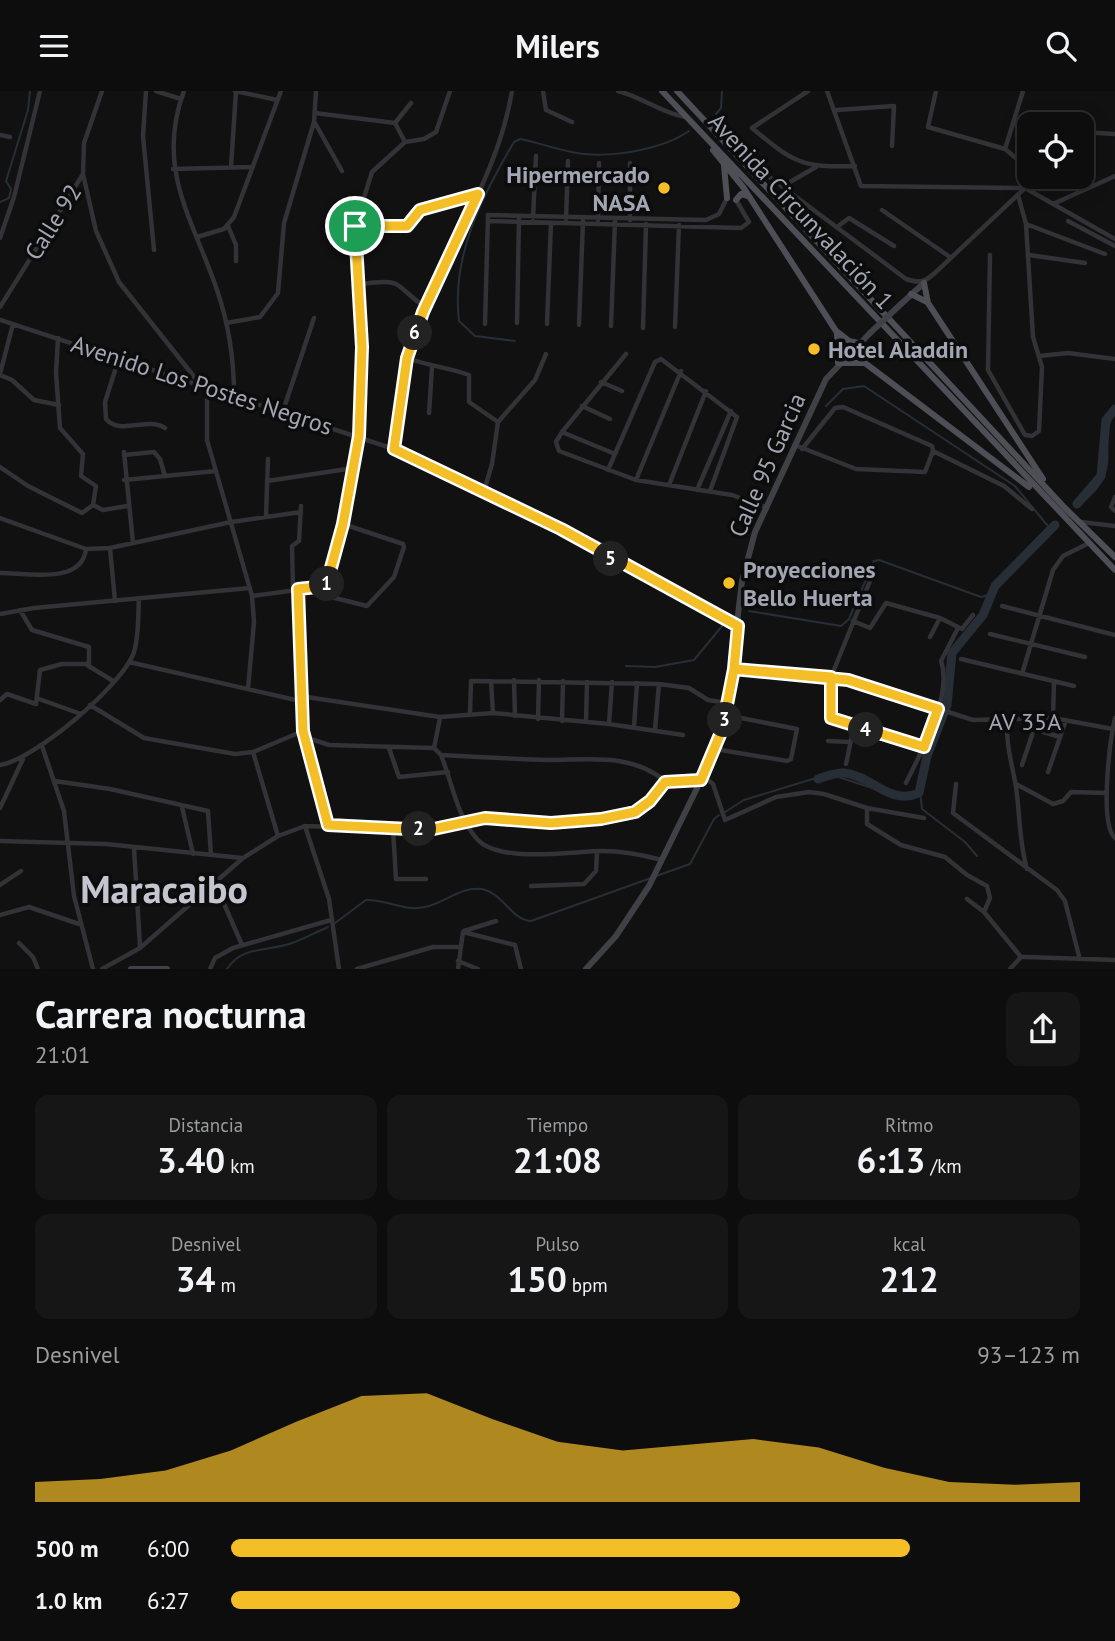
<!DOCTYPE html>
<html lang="es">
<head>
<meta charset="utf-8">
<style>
  :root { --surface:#0d0d0e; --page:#161617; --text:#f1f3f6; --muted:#9a9c9e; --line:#2d2d2e; --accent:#f4be27 }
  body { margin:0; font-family:"PT Sans",sans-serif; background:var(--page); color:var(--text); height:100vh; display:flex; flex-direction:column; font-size:26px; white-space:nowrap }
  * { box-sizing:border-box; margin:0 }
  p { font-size:23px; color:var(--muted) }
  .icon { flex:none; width:38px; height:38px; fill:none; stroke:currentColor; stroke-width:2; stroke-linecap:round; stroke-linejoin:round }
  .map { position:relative; height:878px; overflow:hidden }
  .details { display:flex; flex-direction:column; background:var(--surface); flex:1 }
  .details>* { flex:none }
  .fabs { position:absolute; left:1017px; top:21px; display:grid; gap:14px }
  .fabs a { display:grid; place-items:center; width:77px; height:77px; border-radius:14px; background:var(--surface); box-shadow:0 4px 18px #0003,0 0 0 2px var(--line); font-size:35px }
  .pin { position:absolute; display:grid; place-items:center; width:60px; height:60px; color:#fff; margin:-30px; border:4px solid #fff; border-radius:50%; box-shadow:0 2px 7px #0007 }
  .km { position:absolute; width:35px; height:35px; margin:-18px; border-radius:50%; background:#222; color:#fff; font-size:19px; line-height:35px; text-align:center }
  .round { display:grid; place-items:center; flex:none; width:74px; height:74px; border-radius:14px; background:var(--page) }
  .head { display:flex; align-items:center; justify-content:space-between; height:119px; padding:0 35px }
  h1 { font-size:38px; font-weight:800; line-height:52px }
  .metrics { display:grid; grid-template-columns:repeat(3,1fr); gap:10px; height:119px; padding:7px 35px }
  .metrics div { display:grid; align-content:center; border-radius:14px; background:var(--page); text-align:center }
  .metrics b { font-size:35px; font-weight:800 }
  .metrics small { font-size:19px; font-weight:400 }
  .metrics p { font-size:19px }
  .chart { height:196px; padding:14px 35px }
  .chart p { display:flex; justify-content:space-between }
  .chart svg { width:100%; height:126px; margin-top:7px; fill:var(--accent); opacity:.7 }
  ul { padding:0 35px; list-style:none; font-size:23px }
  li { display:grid; grid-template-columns:112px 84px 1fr; align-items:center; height:52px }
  li i { height:18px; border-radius:9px; background:var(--accent) }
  header { display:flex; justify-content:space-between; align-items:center; height:91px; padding:0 35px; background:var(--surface); font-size:32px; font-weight:800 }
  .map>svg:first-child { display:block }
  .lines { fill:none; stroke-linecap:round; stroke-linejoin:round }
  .stream { stroke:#272e36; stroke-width:2 }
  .river { stroke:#272e36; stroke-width:9 }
  .street { stroke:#323237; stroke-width:4.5 }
  .secondary { stroke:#404147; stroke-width:6 }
  .primary { stroke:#4e4f56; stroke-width:6 }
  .secondary-bridge { stroke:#404147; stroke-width:6 }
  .route-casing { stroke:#fff; stroke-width:14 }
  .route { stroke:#f4be27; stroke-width:9 }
  .poi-dot { fill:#f4be27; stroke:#0c0c0d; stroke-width:2.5 }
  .labels { text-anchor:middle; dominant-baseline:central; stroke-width:7; stroke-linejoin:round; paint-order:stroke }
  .poi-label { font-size:24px; font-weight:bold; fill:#a2a6b3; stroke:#0c0c0d; text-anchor:start }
  .street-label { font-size:24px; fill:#a2a6b3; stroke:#0c0c0d }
  .town-label { font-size:38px; font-weight:bold; fill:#c3c5cf; stroke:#0c0c0d }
</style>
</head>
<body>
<header><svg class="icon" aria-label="menu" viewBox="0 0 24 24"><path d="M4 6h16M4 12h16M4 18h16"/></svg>Milers<svg class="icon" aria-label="search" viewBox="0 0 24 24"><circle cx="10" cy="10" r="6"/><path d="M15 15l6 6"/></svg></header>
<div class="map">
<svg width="1115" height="878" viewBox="0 0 1115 878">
  <rect width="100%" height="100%" fill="#111112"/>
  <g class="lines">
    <path class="stream" d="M 716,23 L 721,17 L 722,0
      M 0,111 L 9,107 L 11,98 L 6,90 L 28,19 L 30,0
      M 515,250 L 475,245 L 459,230 C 451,166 482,105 514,51 L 520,48 C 541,52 563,61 584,63 C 616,66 663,58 689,40
      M 826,315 L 843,298 L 864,295 L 1015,395 L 1052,440
      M 1079,415 C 1088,406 1099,398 1104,385 C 1113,363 1100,342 1115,321
      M 749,520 L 841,535 L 849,528 L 874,470 L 879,469 L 981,506 L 988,504
      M 626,575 L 655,576 L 694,569 L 722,535
      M 725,721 L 744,709 L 829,683 L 903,707 L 920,700
      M 977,765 L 965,751 L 922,718 L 920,700 L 925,673 L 949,614 L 956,552 L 979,534 L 990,504 L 999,493 L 1035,454 L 1057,436
      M 656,785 L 690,773 L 714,728 L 719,724
      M 335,832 L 366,809 C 386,808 404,821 425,816 C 445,812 461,795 482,798 C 503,802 511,829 531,830 L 651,787
      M 227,878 C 242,854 268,861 292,852 C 304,848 316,841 328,836"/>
    <path class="river" d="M 1077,413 L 1101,385 L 1106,329 L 1115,318
      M 818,688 C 827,685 835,681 845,682 C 872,685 890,715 919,702 L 927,665 L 947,614 L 952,562 L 983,524 L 995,495 L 1055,434"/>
    <path class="street" d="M 146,0 L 143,45 L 154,159
      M 156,0 L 181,8
      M 184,0 C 155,78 193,128 217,199 C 229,234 234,268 234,304
      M 235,0 L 277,9
      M 543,0 L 546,19 L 572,31
      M 618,0 C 642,6 661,22 685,26
      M 808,0 L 752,37 C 793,71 801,77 855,75
      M 827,0 L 861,95 L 1025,97 L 1115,148
      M 936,0 L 928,36 L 1005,58
      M 1023,0 L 1005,58 L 1029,78
      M 837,19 L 894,15 L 892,55
      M 315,22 L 395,32 L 405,51
      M 315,32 L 342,80
      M 395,32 L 411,12
      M 1013,32 L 1029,34
      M 1082,41 L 1115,43
      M 0,44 L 10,46
      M 740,64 L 906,188 C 921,193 925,191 937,180 L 1025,97 L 1031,86
      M 231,76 L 236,0
      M 173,78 L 252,76
      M 83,83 L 96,140 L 119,191 L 199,292
      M 783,95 L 816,76
      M 1053,113 L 1115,85
      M 882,119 L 950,166
      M 533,127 L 536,65
      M 566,128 L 568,70
      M 598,129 L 599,72
      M 630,129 L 630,72
      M 488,130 L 741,137 L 749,131 L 736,109
      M 1068,130 L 1115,155
      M 1026,133 L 1105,163
      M 228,135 L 236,154 L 236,170
      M 355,135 L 407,135 L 420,119 L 478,103
      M 837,136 L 849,127 L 894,155
      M 197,146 L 224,138 L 234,126 L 281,0
      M 0,147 L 14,106 L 40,0
      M 990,164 L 988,279 L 1025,344 L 1032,345 L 1039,340 L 1042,276 L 1033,246 L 1026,133 L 1018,104
      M 1029,164 L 1085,172
      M 360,193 C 405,187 392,193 425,216
      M 0,216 L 83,83 L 84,52 L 102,0
      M 0,229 L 394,358 L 561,438 L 737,535
      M 226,232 L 260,226 L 278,202 L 284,132 L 314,31 L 316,0
      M 517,232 L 519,128
      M 485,233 L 488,124 L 706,129 L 719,123 L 727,107
      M 547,233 L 551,132
      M 579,234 L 583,130
      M 611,235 L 615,130
      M 675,236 L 679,134
      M 643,237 L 646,133
      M 58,247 L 56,282 L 60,337 L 83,363 L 81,385 L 96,395 L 93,414 L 103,419 L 127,415
      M 626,263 L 562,341 L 556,351 L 559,360 L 636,389 L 732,404 L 766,416
      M 1039,265 L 1068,262 L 1115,268
      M 119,267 L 105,311 L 106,328 C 121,345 147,325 165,337
      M 407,267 C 428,275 447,276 469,284 L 469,311 L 498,331
      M 0,283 L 13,233
      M 0,284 L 12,289 L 34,309 L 59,314
      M 601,291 L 622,300
      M 207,296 L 207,349 L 252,505 L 254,531 L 248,598
      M 582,315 L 610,328
      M 283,320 L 314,227
      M 429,322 L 432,276
      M 562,341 L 615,363
      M 795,354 L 856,378 L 925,381 L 933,360
      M 394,358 C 400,311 405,267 422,222 C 452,148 499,80 512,0
      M 802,358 L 835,317 L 843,316 L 932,355 L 933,360 L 1004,395 L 1032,418
      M 124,361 L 133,452
      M 124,364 L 154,361 L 160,368 L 165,385
      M 0,376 L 28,395 L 82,422 L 93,414
      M 608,379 L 655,271 L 661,268 L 737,326 L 710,400
      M 124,389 L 216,380
      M 636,389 L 681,280
      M 267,390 L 354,377
      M 669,394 L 706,300
      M 697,399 L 731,320
      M 484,400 L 492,373 L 498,331 L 535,289 L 546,263
      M 1115,406 L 1111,416 L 1115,420
      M 266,425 L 268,368
      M 0,427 L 86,458 L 110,457 L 231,431 L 301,421
      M 1081,431 L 1115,435
      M 110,457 L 115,510
      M 0,482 C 27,482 82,494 86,458
      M 872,485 L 831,586 L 829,624 L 833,629 L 924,656
      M 326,495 L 331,506 L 367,515 L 394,486 L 404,456 L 403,453 L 343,433
      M 293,498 L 292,455 L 299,450 L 301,415
      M 298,498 L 303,640 L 328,735
      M 252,505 L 326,495 L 343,433 L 360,345 L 362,256 L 355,135 L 372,81 L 405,51 L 424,48 L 436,41 L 450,0
      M 1002,515 L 1115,544
      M 0,523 L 34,517 L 250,497
      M 853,530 L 870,537 L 886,512 L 940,527 L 962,538 L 973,524
      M 990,543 L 1085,566
      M 930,546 L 940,527
      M 961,568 L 1074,595
      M 129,571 L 300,610
      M 87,574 L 113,590
      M 734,578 L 848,589 L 973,629 L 1053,627 L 1113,638
      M 1022,583 L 1053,479 L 1063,465 L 1087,453
      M 514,589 L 515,625
      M 491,590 L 493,622
      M 300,605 L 440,626 L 493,622 L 609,633 L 683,644
      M 39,608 L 81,623
      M 0,609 L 7,603 L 36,613 L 40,579 L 62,573 L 89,573 L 89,556 L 32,539 L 20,519
      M 90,614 L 144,647 L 235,663 L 253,661 L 303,640
      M 470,622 L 471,590 L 659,593 L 689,597 L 708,609 L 727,612
      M 1053,627 L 1054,591
      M 1115,627 C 1110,649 1099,733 1115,747
      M 538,628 L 539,589
      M 562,630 L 563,590
      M 586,630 L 587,591
      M 1007,630 C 1006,654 1012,673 1016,696 C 1020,723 1019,751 1027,778
      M 609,633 L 612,591
      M 634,636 L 637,592
      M 655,639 L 659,593
      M 305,646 L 329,654 L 434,657 L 441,664 C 452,691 457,726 477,748 C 499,773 572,760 603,760 C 623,760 643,764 662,769
      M 828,650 L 850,651
      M 42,655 L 64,720 L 74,805 L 93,878
      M 389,657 L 399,686 L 448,681
      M 434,657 L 440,627
      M 715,658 L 787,670 L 791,668 L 797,638 L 726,624
      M 253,661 L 278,745
      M 441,664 C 477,666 514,668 550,669 C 590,669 632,662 665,690
      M 846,673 L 854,635
      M 0,674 C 34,669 123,594 134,561 C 139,545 138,524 139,507
      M 1022,674 L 1034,638 L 1060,646
      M 1048,681 L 1066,629
      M 703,685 L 713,693 L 725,729 L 776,706 L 809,701 L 824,703 L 867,717 L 924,727
      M 55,690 L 110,698 L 208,720 L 211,764
      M 906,692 C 921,661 953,604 941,570 L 958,537
      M 956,693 L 953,722 L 1057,799 L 1065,810 L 1079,865
      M 1016,693 L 1053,713 L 1063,710 L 1071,701 L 1107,702
      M 182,716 L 193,763
      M 0,717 L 23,668
      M 867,717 L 867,733 L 901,754 L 945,766 L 967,784 L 987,795 L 990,807 L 984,821
      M 305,735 L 329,808 L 339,878
      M 393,738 L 396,788 L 426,788
      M 0,750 L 106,753 L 242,767
      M 134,757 L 140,856
      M 215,792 L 242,854
      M 0,794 L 21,780
      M 531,795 L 584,793 L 596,780 L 597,761
      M 967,808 L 984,821 L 1021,866
      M 0,824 L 29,816 L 79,833
      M 464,840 L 496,830
      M 463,841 L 515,854 L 521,878
      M 19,852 L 33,866 L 38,878
      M 458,870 L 478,878
      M 102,878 L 140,857 L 243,767 L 278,745 L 305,735 L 430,739 L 485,727 L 551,732 L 601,728 L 635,721 L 650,710 L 665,690 L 701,689
      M 210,878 L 215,867 L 233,857 L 331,829
      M 357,878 L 433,856 L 461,856
      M 458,878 L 463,841
      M 1010,878 L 1021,866 L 1027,866 L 1115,869"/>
    <path class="secondary" d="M 901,213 L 924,192
      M 131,878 L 167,878
      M 586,878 L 616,845 L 649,795 L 703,685 L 726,624 L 742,490 L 755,441 L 826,288 L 870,242"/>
    <path class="primary" d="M 662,0 L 1115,479
      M 677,0 L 1064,416 L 1115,466
      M 713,59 L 743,96 L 836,240 L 849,250 L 858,252 L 858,260 L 865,272 L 1029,396
      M 724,75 L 727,107
      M 736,109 L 741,103 L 748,105
      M 924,192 L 928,212 L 1043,388
      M 911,203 L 927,211
      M 837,243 L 838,272 L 863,272"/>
    <path class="secondary-bridge" d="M 870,242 L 901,213"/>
  </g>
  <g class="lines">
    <g class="route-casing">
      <path id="route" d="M 355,135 L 362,256 L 359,345 L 343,433 L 326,495 L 298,498 L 303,640 L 328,734 L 429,739 L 485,727 L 551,732 L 601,728 L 635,721 L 650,710 L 665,691 L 701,689 L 722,639 L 734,578 L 848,589 L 938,618 L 924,656 L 831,627 L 831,586 L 734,578 L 738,535 L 561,438 L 394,358 L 407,267 L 423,221 L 478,103 L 420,119 L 407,135 L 355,135"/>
    </g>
    <use href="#route" class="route"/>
  </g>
  <g class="poi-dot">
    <circle cx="664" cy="97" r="7"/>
    <circle cx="814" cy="258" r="7"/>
    <circle cx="729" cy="492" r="7"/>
  </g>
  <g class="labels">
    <g class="poi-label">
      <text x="650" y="83" text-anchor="end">Hipermercado<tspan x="650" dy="28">NASA</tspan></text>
      <text x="828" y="258">Hotel Aladdin</text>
      <text x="743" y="478">Proyecciones<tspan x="743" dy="28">Bello Huerta</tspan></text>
    </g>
    <g class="street-label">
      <text transform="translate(801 120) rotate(47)">Avenida Circunvalación 1</text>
      <text transform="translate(53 131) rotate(-58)">Calle 92</text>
      <text transform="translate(202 294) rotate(18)">Avenido Los Postes Negros</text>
      <text transform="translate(767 374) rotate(-66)">Calle 95 Garcia</text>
      <text x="1025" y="630">AV 35A</text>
    </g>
    <g class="town-label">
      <text x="164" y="797">Maracaibo</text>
    </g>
  </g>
</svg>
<div class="fabs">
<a><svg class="icon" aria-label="locate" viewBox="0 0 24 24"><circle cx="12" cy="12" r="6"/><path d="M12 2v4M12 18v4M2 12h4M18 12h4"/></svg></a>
</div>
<div class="pin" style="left:355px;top:135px;background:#1e9e55"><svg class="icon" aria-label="arrive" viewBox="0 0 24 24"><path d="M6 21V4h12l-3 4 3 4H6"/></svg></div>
<b class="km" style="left:327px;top:493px">1</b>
<b class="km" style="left:419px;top:738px">2</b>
<b class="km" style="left:725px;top:629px">3</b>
<b class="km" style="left:866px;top:639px">4</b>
<b class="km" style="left:611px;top:468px">5</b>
<b class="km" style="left:415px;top:242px">6</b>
</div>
<section class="details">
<div class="head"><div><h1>Carrera nocturna</h1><p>21:01</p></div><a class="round"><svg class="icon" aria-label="share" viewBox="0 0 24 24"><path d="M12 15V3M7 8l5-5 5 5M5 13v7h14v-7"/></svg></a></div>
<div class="metrics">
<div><p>Distancia</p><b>3.40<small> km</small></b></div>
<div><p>Tiempo</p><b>21:08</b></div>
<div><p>Ritmo</p><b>6:13<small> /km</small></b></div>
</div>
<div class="metrics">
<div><p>Desnivel</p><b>34<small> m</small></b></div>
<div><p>Pulso</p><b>150<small> bpm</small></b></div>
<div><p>kcal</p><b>212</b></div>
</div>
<div class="chart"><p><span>Desnivel</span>93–123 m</p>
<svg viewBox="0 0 160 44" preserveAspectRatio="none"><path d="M0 44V37L10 36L20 33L30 26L40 16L50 7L60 6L70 15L80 23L90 26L100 24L110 22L120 25L130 32L140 37L150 38L160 37V44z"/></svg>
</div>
<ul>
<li><b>500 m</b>6:00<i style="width:80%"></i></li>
<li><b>1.0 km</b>6:27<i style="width:60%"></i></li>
</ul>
</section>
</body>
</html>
